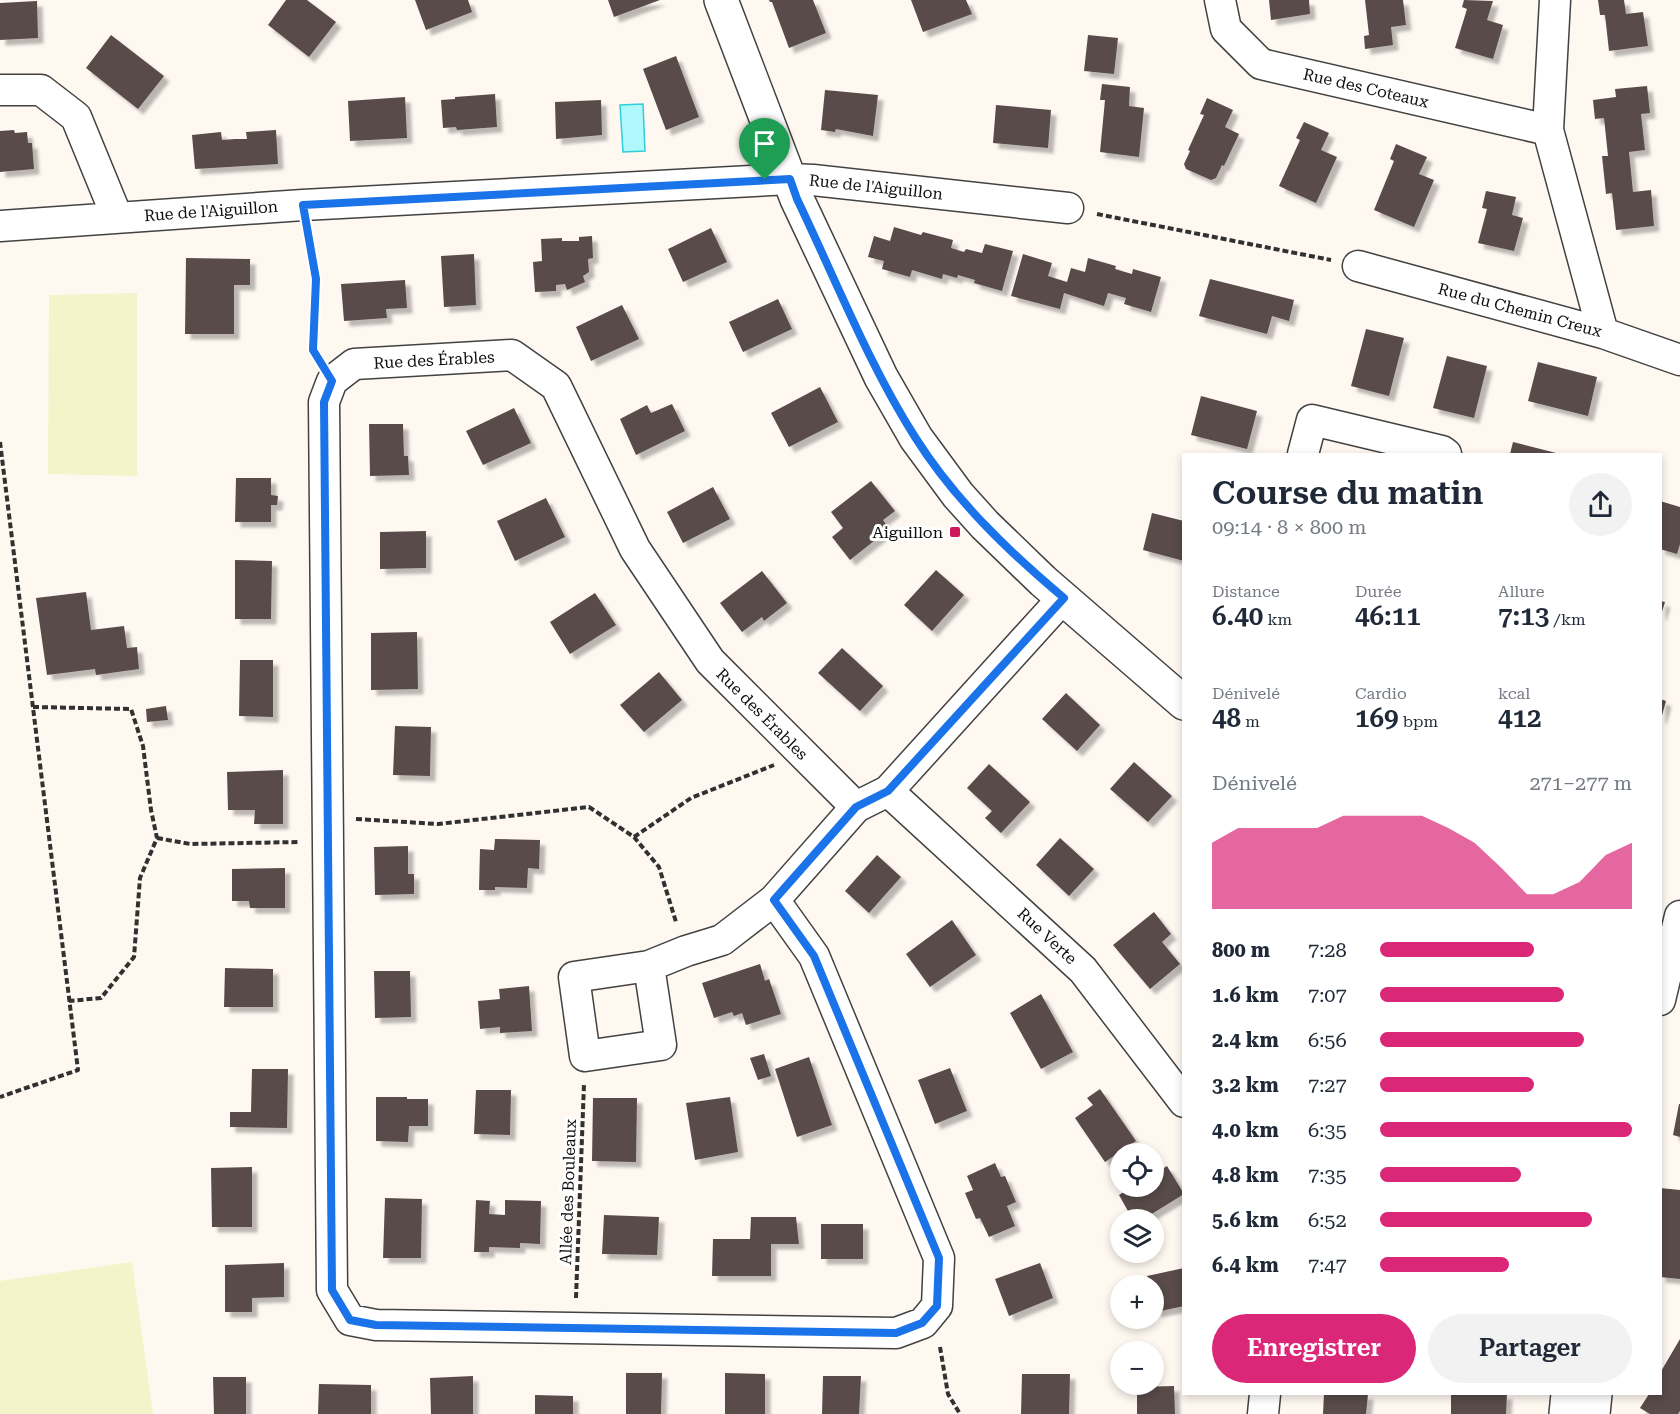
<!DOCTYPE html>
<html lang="fr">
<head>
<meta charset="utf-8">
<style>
  :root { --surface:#fff; --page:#f2f2f3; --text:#1f2937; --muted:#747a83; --accent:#db2777 }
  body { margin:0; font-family:"Roboto Serif",serif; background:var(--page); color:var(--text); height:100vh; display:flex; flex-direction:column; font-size:22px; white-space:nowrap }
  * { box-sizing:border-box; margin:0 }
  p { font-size:20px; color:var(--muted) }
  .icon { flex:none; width:33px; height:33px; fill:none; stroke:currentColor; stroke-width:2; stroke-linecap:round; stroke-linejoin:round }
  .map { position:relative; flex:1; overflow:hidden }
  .side { position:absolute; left:1182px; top:453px; width:480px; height:942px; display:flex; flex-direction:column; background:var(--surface); border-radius:0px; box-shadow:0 3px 9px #0003 }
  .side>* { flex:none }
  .controls { position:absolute; left:1110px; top:1143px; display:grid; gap:12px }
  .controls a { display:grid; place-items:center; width:54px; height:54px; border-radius:50%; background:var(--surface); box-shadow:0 3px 9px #0003; font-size:30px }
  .pin { position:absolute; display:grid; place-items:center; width:51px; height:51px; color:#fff; margin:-62px -26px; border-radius:50% 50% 50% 0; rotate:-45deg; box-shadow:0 0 6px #0007 }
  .pin .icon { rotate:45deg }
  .round { display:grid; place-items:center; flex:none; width:63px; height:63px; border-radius:32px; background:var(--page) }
  .overview { display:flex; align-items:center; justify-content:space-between; height:102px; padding:0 30px }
  h1 { font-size:33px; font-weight:600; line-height:45px }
  .figures { display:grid; grid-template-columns:repeat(3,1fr); gap:9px; height:102px; padding:6px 30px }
  .figures div { display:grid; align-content:center }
  .figures b { font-size:26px; font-weight:600 }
  .figures small { font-size:16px; font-weight:400 }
  .figures p { font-size:16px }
  .chart { height:168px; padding:12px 30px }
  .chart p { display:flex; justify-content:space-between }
  .chart svg { width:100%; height:108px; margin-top:6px; fill:var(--accent); opacity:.7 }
  .cta { display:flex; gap:12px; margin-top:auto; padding:12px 30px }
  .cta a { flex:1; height:69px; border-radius:36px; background:var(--accent); color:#fff; font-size:24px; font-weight:600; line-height:69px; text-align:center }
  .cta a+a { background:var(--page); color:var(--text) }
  ul { padding:0 30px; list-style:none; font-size:20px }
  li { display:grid; grid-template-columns:96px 72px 1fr; align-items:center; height:45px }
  li i { height:15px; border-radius:8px; background:var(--accent) }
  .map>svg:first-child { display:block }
  .pitch { fill:#f3f4c9 }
  .water { fill:#b0f8fc; stroke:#2fcedb; stroke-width:1.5 }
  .building { fill:#594b4a; filter:url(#shadow) }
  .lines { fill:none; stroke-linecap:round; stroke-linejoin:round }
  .minor-casing { stroke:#424242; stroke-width:33 }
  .tertiary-casing { stroke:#424242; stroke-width:36 }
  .path { stroke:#313131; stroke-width:4; stroke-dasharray:6 3; stroke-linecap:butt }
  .minor { stroke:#fff; stroke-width:30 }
  .tertiary { stroke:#fff; stroke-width:33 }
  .route-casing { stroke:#fff; stroke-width:12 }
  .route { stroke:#1a73e8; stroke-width:8 }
  .poi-dot { fill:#ce185c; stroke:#fff; stroke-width:2 }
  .labels { text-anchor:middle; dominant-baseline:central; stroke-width:6; stroke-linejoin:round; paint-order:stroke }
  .street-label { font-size:16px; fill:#0f0f0f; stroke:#fff }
  .poi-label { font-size:16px; fill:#0f0f0f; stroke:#fff; text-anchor:end }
</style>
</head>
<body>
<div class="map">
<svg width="1680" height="1414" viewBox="0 0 1680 1414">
  <defs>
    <filter id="shadow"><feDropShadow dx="5.5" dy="5.5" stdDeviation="1.5" flood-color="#0004"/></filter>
  </defs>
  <rect width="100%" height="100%" fill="#fff8f1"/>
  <path class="pitch" d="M 137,293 L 137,476 L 48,474 L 49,295 Z
    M 132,1262 L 153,1414 L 0,1414 L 0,1281 Z"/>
  <path class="water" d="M 643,104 L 645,151 L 623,152 L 620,105 Z"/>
  <path class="building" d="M 286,0 L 307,0 L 336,22 L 309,57 L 268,25 Z
    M 415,0 L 468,0 L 472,12 L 426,30 Z
    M 608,0 L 660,0 L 614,17 Z
    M 769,0 L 813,0 L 826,33 L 789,48 L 772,2 L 770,2 Z
    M 911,0 L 966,0 L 972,14 L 923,32 Z
    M 1269,0 L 1309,0 L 1310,14 L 1271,20 Z
    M 1365,0 L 1403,0 L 1406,25 L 1391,27 L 1393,45 L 1365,49 L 1364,36 L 1369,35 Z
    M 1464,0 L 1493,1 L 1487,20 L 1503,25 L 1493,59 L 1455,48 L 1467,9 L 1462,7 Z
    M 1598,0 L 1624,0 L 1626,14 L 1643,12 L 1648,46 L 1609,51 L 1605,15 L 1600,15 Z
    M 37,1 L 38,38 L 0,40 L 0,3 Z
    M 111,35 L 164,76 L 138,109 L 86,68 Z
    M 1088,35 L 1118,38 L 1114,74 L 1084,71 Z
    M 676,56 L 699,117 L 666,130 L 643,69 Z
    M 1102,84 L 1130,87 L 1129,106 L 1144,108 L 1139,157 L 1100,152 L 1105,100 L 1100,100 Z
    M 1647,86 L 1650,113 L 1641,114 L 1645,150 L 1629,152 L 1633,192 L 1651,190 L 1654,226 L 1616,230 L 1612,193 L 1606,194 L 1602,156 L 1608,156 L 1604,118 L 1595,119 L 1593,100 L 1616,97 L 1615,89 Z
    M 825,90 L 878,95 L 873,136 L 836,129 L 835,132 L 821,130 Z
    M 495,94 L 497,127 L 457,130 L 456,127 L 443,128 L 441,100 L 455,99 L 455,97 Z
    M 405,97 L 407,138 L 350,141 L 348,101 Z
    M 1207,98 L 1233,110 L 1225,127 L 1239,134 L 1224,166 L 1222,165 L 1216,178 L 1211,180 L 1186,169 L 1184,164 L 1190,151 L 1188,150 L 1204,115 L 1200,114 Z
    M 601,100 L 602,135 L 556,139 L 555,102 Z
    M 996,105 L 1051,110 L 1048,148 L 993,143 Z
    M 1304,122 L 1329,133 L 1321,150 L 1337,157 L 1316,203 L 1279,186 L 1300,140 L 1296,138 Z
    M 14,130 L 15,133 L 27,132 L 28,143 L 32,143 L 34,169 L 0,172 L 0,131 Z
    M 276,130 L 278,164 L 195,169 L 192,135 L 221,132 L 222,140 L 235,139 L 247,139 L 246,132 Z
    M 1396,144 L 1427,157 L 1419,174 L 1434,180 L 1414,227 L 1374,210 L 1394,161 L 1390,159 Z
    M 1486,191 L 1516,197 L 1512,215 L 1523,218 L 1514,251 L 1478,243 L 1487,209 L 1482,208 Z
    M 894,227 L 921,235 L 923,232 L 953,240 L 951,248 L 964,252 L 966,249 L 982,253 L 985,244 L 1013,251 L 1002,291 L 974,283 L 975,280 L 958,275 L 957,278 L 943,274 L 942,279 L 912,270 L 910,277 L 882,269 L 884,261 L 868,257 L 874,236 L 890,241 Z
    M 711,228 L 727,262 L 683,282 L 668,249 Z
    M 592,236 L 593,258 L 588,259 L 589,272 L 583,276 L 585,282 L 567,290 L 565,284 L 556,285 L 556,291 L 535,292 L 533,262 L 542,261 L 541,239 L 562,238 L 562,241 L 579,241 L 579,237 Z
    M 474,254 L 476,305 L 444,307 L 441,256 Z
    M 1023,254 L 1052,263 L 1048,276 L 1067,282 L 1071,268 L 1085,272 L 1088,258 L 1116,266 L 1115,269 L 1132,274 L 1133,269 L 1161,277 L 1151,312 L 1124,304 L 1126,298 L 1108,293 L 1104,306 L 1064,293 L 1060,309 L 1011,296 Z
    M 186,258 L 250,259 L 250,285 L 234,285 L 234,334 L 185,334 Z
    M 1210,279 L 1294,300 L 1289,321 L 1272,316 L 1267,334 L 1199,316 Z
    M 405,280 L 407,308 L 386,309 L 387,318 L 344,321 L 341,284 Z
    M 778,299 L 792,329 L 743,352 L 729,322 Z
    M 622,305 L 639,339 L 591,361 L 576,327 Z
    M 1366,329 L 1404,338 L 1389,396 L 1351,386 Z
    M 1447,356 L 1487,366 L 1474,418 L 1433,408 Z
    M 1538,362 L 1597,377 L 1588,416 L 1528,401 Z
    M 820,387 L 838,422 L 789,447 L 771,413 Z
    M 1201,396 L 1257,411 L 1247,449 L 1191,435 Z
    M 672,404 L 685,431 L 636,455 L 620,419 L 647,405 L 651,413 Z
    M 514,408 L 531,443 L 483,465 L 466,431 Z
    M 369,424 L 403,424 L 404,456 L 408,456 L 409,475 L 370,476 Z
    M 1513,442 L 1560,454 L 1510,454 Z
    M 236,478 L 271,478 L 271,495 L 278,496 L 277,505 L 271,505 L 271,522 L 235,522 Z
    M 871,481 L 895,511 L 883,520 L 889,529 L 850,560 L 832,537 L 843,528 L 831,512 Z
    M 713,487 L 730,519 L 683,543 L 667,512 Z
    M 546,498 L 565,537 L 515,561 L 497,521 Z
    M 1660,501 L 1680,507 L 1680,544 L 1677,554 L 1660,549 Z
    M 1152,513 L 1184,521 L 1184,561 L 1143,550 Z
    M 426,531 L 426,568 L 380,569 L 380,532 Z
    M 235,560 L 272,561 L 271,619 L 235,619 Z
    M 936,570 L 964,595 L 932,631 L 904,605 Z
    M 762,571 L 787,603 L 764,621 L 762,617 L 742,632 L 720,603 Z
    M 86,592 L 91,630 L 124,626 L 127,648 L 137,647 L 139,669 L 96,675 L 95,669 L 47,675 L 36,598 Z
    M 595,593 L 616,625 L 570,654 L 550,622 Z
    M 1660,601 L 1665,602 L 1661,615 L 1660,615 Z
    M 417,632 L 418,689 L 371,690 L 371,633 Z
    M 842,648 L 883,686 L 860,711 L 818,673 Z
    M 240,660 L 273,660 L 273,717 L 239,716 Z
    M 659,672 L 682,700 L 644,732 L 620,705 Z
    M 1066,693 L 1100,725 L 1077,751 L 1042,719 Z
    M 1660,699 L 1666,701 L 1661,719 L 1660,718 Z
    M 166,706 L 168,720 L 147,722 L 146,709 Z
    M 395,726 L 431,727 L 430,776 L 393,775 Z
    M 1134,762 L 1172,796 L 1148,822 L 1110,789 Z
    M 989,764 L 1030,802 L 1001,833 L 985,818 L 992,811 L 967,788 Z
    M 283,770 L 283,824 L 254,824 L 255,810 L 228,810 L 227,772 Z
    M 1060,838 L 1094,869 L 1069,896 L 1036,865 Z
    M 495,839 L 540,840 L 539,869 L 528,868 L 527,888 L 495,887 L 495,890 L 479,890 L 480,849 L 494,850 Z
    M 408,846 L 408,874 L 414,874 L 414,894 L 375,895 L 374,847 Z
    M 877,855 L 901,877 L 869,913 L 845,891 Z
    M 285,868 L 285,908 L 250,908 L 249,901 L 232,901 L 232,869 Z
    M 1154,912 L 1171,934 L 1162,942 L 1180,964 L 1150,989 L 1113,945 Z
    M 952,920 L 976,955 L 930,987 L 906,954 Z
    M 760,964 L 765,981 L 769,979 L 781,1014 L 746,1025 L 742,1013 L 734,1016 L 732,1012 L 714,1018 L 702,983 Z
    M 225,968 L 273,969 L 273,1007 L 224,1007 Z
    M 374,971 L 410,971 L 411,1017 L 375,1018 Z
    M 529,986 L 532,1031 L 500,1033 L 500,1027 L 480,1029 L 478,1001 L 500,999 L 499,989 Z
    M 1041,994 L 1073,1052 L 1041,1069 L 1010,1013 Z
    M 764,1054 L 771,1076 L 758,1080 L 750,1058 Z
    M 809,1057 L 832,1125 L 797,1137 L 775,1069 Z
    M 950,1068 L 967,1111 L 935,1124 L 918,1080 Z
    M 252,1069 L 288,1069 L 287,1128 L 230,1127 L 230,1112 L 251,1112 Z
    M 1100,1089 L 1136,1141 L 1105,1162 L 1075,1118 L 1093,1105 L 1087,1098 Z
    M 476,1090 L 511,1090 L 510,1135 L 474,1134 Z
    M 376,1097 L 407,1097 L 407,1099 L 428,1099 L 428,1126 L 409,1126 L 408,1142 L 376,1141 Z
    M 730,1097 L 738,1152 L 695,1160 L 686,1103 Z
    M 593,1098 L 637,1098 L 636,1162 L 592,1161 Z
    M 1679,1104 L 1680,1104 L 1680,1137 L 1673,1135 Z
    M 995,1163 L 1001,1177 L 1005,1176 L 1016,1202 L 1007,1206 L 1015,1226 L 989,1237 L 980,1218 L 976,1219 L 965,1193 L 973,1190 L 967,1176 Z
    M 1167,1166 L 1184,1194 L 1142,1220 L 1133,1220 L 1119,1195 L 1133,1186 L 1154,1186 L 1154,1174 Z
    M 252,1167 L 252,1227 L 212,1227 L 211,1168 Z
    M 1660,1188 L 1680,1190 L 1680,1279 L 1660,1277 Z
    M 385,1198 L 422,1199 L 421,1258 L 383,1258 Z
    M 476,1200 L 490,1201 L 489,1214 L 505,1215 L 505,1200 L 541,1201 L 540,1244 L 520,1243 L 520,1248 L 489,1247 L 489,1252 L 474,1252 Z
    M 604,1215 L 659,1217 L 657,1255 L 602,1254 Z
    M 751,1217 L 796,1217 L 799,1244 L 771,1244 L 771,1276 L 712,1276 L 713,1239 L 750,1239 Z
    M 821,1224 L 863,1224 L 863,1259 L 821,1259 Z
    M 284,1263 L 284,1297 L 252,1298 L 252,1312 L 225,1312 L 225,1265 Z
    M 1040,1263 L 1053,1298 L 1009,1316 L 995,1279 Z
    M 1184,1268 L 1184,1306 L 1156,1312 L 1154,1302 L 1154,1286 L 1150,1286 L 1147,1276 Z
    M 1680,1339 L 1680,1411 L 1678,1414 L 1650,1414 L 1640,1408 L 1649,1394 L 1660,1394 L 1660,1373 Z
    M 626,1373 L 662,1373 L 661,1414 L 626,1414 Z
    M 725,1373 L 765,1374 L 765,1414 L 725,1414 Z
    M 1022,1374 L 1070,1374 L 1069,1414 L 1021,1414 Z
    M 473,1376 L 473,1414 L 431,1414 L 430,1378 Z
    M 823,1376 L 861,1376 L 859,1414 L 822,1414 Z
    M 213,1377 L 246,1377 L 246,1414 L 214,1414 Z
    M 319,1384 L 371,1385 L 371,1414 L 318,1414 Z
    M 1174,1386 L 1175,1414 L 1137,1414 L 1137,1387 Z
    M 1324,1394 L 1368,1394 L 1366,1414 L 1323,1414 Z
    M 1451,1394 L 1507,1394 L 1506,1414 L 1451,1414 Z
    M 535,1395 L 573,1396 L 573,1414 L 535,1414 Z"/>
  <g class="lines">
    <g class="minor-casing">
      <path id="minor" d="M 1220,0 L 1226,29 L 1261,64 L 1548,130
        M 1555,0 L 1548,130 L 1603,333
        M 0,90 L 41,90 L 76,117 L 117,217
        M 0,226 L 303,205 L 790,179 L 813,180 L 1068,208
        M 1358,266 L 1603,333 L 1680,360
        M 1303,454 L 1312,420 L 1442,451 L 1446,454
        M 888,791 L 1083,970 L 1184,1102
        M 774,900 L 814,956 L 939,1258 L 937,1306 L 923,1323 L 896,1333 L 376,1325 L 350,1320 L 332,1290 L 324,402 L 332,381 L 354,364 L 512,355 L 556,386 L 635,549 L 710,661 L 856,807
        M 649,966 L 661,1045 L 585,1056 L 574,977 L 649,966 L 686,951 L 722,940 L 774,900 L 856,807 L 888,791 L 1063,598
        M 1660,1000 L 1680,916
        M 1263,1414 L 1265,1394"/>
    </g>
    <g class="tertiary-casing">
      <path id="tertiary" d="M 721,0 L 797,199 L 881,377 L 916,438 L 958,495 L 985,525 L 1043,581 L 1184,703
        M 1566,1414 L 1568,1394
        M 1593,1414 L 1595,1394"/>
    </g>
    <path class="path" d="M 1097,214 L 1331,260
      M 308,233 L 316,279 L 313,350 L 317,355
      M 0,442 L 78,1070 L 0,1097
      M 33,707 L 131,709 L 143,746 L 151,810 L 157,838 L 140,878 L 134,957 L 101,998 L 69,1001
      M 356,819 L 438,824 L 589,807 L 634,837 L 659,867 L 676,922
      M 634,837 L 691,798 L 774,765
      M 157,838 L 190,844 L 300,842
      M 576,1298 L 584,1084
      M 940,1347 L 948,1394 L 960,1414"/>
    <use href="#minor" class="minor"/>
    <use href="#tertiary" class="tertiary"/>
  </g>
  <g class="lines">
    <g class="route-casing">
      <path id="route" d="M 790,179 L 797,199 C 835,278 868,363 915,437 C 954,499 1008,551 1064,598 L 888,791 L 856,807 L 774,900 L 814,956 L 939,1258 L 937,1306 L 922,1323 L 896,1333 L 376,1325 L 350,1320 L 332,1290 L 324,402 L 332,381 L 313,350 L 316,279 L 303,205 Z"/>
    </g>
    <use href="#route" class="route"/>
  </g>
  <rect class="poi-dot" x="949" y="526" width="12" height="12" rx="3"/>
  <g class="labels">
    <g class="street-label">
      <text transform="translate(1366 88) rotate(13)">Rue des Coteaux</text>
      <text transform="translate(876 187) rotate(6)">Rue de l'Aiguillon</text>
      <text transform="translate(211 211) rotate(-4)">Rue de l'Aiguillon</text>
      <text transform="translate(1520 310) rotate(15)">Rue du Chemin Creux</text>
      <text transform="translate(434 360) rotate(-3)">Rue des Érables</text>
      <text transform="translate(762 714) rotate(45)">Rue des Érables</text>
      <text transform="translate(1047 936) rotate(43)">Rue Verte</text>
      <text transform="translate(568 1192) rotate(-88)">Allée des Bouleaux</text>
    </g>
    <g class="poi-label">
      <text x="943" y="532">Aiguillon</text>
    </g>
  </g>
</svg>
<div class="controls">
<a><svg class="icon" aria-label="locate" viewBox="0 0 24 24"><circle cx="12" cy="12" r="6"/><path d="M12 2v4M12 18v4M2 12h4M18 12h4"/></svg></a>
<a><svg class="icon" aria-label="layers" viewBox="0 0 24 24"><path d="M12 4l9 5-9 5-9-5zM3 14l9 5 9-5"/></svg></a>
<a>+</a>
<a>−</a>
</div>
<div class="pin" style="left:765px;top:180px;background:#1e9e55"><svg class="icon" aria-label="arrive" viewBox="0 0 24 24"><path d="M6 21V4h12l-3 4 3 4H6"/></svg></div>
<section class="side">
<div class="overview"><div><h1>Course du matin</h1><p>09:14 · 8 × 800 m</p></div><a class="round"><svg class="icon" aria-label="share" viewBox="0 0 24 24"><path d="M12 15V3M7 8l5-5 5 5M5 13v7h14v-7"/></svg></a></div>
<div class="figures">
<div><p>Distance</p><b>6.40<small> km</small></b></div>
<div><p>Durée</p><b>46:11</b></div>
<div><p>Allure</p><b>7:13<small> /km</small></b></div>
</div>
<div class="figures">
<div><p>Dénivelé</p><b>48<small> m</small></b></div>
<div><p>Cardio</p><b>169<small> bpm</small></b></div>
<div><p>kcal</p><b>412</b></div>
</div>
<div class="chart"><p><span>Dénivelé</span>271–277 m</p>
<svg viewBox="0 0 160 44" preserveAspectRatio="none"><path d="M0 44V17L10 11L20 11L30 11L40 11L50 6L60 6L70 6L80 6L90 11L100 17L110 27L120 38L130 38L140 33L150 22L160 17V44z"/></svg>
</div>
<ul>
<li><b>800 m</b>7:28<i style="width:61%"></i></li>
<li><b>1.6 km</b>7:07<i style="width:73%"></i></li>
<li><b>2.4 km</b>6:56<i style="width:81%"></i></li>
<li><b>3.2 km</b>7:27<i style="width:61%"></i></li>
<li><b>4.0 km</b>6:35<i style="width:100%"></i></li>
<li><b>4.8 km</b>7:35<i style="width:56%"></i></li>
<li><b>5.6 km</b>6:52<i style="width:84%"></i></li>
<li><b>6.4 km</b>7:47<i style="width:51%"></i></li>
</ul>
<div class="cta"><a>Enregistrer</a><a>Partager</a></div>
</section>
</div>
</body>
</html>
